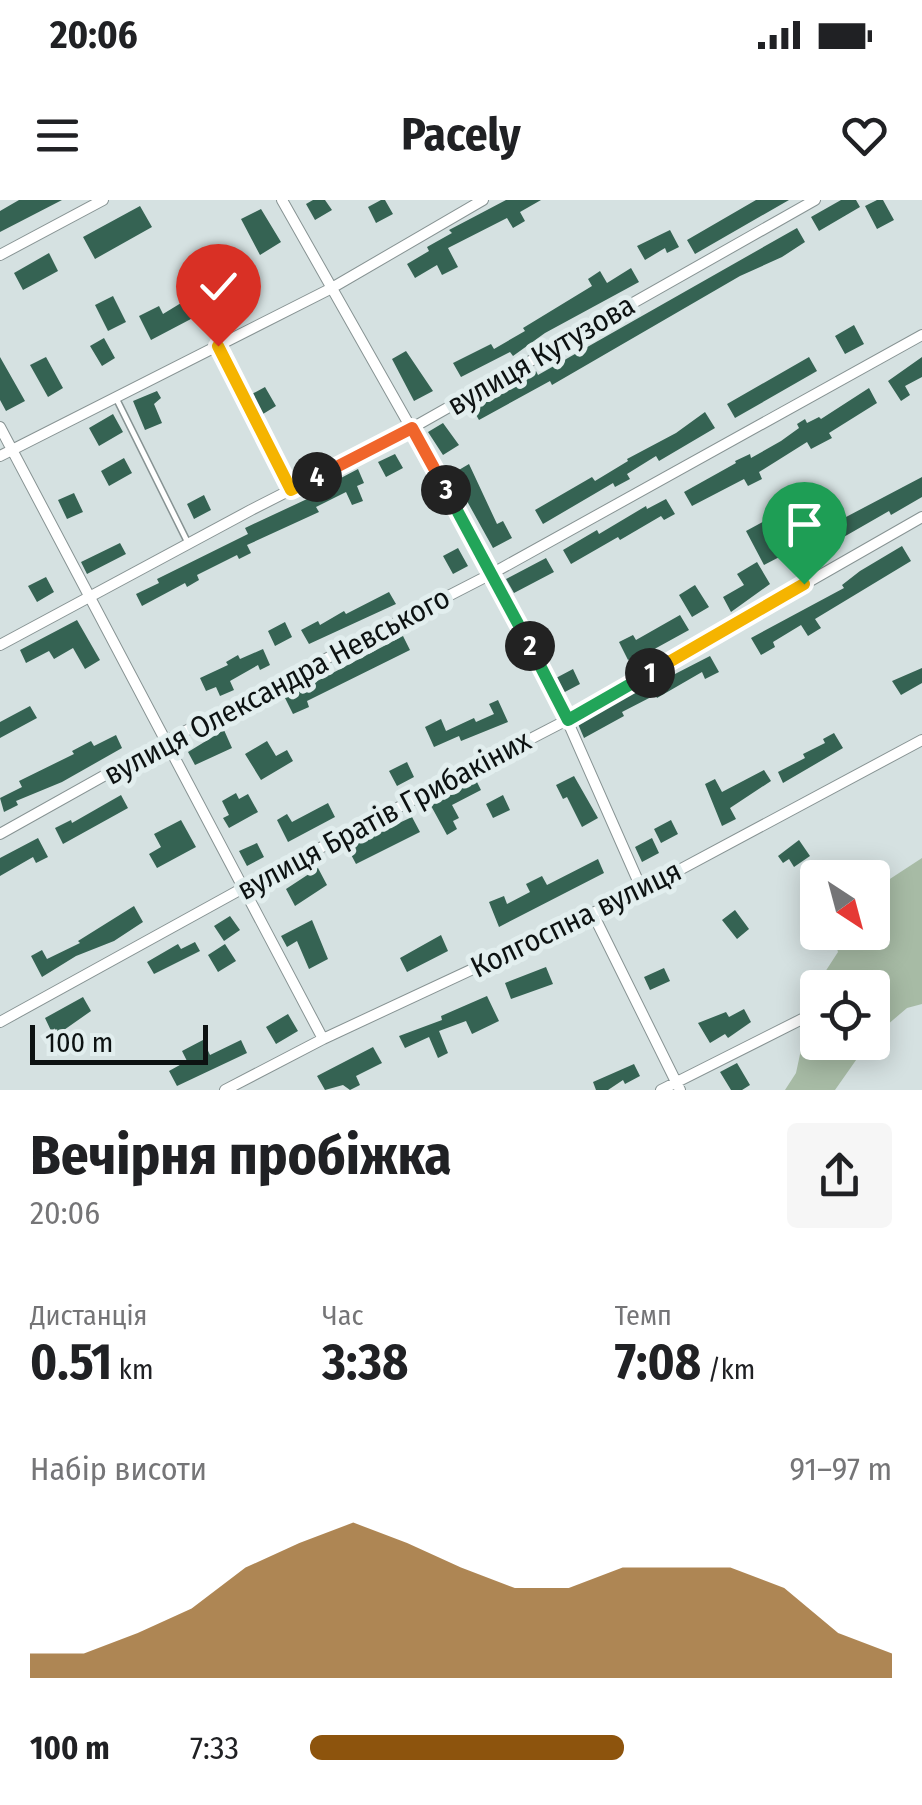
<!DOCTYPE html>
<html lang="uk">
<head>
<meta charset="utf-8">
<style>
  :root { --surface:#fff; --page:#f6f6f6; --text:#202124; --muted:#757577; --accent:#8d540d }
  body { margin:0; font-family:"Fira Sans Condensed",sans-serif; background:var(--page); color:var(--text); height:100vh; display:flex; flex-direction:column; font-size:38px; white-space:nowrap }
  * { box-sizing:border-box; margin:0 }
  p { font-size:32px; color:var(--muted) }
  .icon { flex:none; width:55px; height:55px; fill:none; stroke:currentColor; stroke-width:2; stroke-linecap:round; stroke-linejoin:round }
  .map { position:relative; height:890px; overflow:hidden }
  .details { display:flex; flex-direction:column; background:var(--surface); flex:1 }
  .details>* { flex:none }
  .needle { width:65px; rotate:144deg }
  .buttons { position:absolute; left:800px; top:660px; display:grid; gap:20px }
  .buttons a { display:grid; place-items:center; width:90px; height:90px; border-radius:10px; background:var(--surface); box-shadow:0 5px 25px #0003; font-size:50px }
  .scale { position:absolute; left:30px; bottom:25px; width:178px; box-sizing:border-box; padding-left:10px; border:5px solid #0d1212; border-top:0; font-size:28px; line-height:35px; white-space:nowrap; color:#0d1212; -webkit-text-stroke:8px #e2eeee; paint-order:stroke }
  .pin { position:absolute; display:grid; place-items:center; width:85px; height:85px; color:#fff; margin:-102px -42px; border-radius:50% 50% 50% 0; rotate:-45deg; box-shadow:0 0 10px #0007 }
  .pin .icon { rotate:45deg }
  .km { position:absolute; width:50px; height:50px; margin:-25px; border-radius:50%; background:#222; color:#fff; font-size:28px; line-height:50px; text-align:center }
  .round { display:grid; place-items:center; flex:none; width:105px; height:105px; border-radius:10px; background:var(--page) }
  .head { display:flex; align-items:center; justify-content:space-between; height:170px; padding:0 30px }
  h1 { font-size:55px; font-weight:700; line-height:75px }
  .figures { display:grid; grid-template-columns:repeat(3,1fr); gap:15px; height:170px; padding:10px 30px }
  .figures div { display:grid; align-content:center }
  .figures b { font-size:50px; font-weight:700 }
  .figures small { font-size:28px; font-weight:400 }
  .figures p { font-size:28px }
  .chart { height:280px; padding:20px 30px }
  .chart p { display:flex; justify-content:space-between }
  .chart svg { width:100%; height:180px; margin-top:10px; fill:var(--accent); opacity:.7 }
  ul { padding:0 30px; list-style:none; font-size:32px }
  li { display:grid; grid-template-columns:160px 120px 1fr; align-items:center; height:75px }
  li i { height:25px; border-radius:12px; background:var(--accent) }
  .status { display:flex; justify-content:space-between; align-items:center; height:70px; padding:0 50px; background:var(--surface); direction:ltr }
  .status svg { height:28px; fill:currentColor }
  header { display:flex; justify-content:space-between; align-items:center; height:130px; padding:0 30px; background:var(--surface); font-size:45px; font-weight:700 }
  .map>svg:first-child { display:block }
  .green { fill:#a7bba5 }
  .building { fill:#356353 }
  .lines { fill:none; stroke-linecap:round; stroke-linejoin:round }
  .service-casing { stroke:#879393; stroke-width:8 }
  .minor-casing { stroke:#879393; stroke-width:12 }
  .service { stroke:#fff; stroke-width:5 }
  .minor { stroke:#fff; stroke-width:10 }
  .split-1-casing { stroke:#fff; stroke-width:20 }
  .split-2-casing { stroke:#fff; stroke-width:20 }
  .split-3-casing { stroke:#fff; stroke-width:20 }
  .split-4-casing { stroke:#fff; stroke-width:20 }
  .split-5-casing { stroke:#fff; stroke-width:20 }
  .split-1 { stroke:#f5b400; stroke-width:12 }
  .split-2 { stroke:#22a559; stroke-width:12 }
  .split-3 { stroke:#22a559; stroke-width:12 }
  .split-4 { stroke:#f0652b; stroke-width:12 }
  .split-5 { stroke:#f5b400; stroke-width:12 }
  .labels { text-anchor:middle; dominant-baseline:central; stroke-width:10; stroke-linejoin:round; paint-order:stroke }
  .street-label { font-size:30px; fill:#0d1212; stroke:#e2eeee }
</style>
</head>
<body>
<div class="status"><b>20:06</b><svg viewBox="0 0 49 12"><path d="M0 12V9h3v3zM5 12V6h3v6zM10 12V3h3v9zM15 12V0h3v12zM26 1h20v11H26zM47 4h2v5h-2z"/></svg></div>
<header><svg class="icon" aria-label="menu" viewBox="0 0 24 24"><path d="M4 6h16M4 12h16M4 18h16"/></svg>Pacely<svg class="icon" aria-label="heart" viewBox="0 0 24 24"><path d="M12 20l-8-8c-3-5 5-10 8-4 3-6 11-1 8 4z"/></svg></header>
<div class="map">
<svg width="922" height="890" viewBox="0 0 922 890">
  <rect width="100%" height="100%" fill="#d5e1e1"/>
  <path class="green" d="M 922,658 L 922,804 L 907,808 L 873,837 L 872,788 L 818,788 L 818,842 L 868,843 L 835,890 L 785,890 L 796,873 L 814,789 L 838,752 L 832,733 L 872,732 L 873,690 Z"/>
  <path class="building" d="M 19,0 L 62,0 L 0,32 L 0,11 Z
    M 313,0 L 325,0 L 332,10 L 315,20 L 306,4 Z
    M 381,0 L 385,0 L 393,14 L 376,23 L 368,7 Z
    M 506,0 L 541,0 L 520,12 L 525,21 L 513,28 L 507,18 L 448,48 L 458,67 L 442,75 L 437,65 L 415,78 L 407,64 L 429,51 L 427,47 L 452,33 L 449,30 Z
    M 756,0 L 789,0 L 695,54 L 687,40 Z
    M 841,0 L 856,0 L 860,7 L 819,31 L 811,17 Z
    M 877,0 L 883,0 L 894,20 L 877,29 L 865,6 Z
    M 140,6 L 152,27 L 95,59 L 83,37 Z
    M 261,9 L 281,42 L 260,55 L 241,19 Z
    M 797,28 L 805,42 L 782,57 L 740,76 L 552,185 L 550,181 L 479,220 L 471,206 L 536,171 L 538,175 Z
    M 670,30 L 679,47 L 667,53 L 665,48 L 645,60 L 637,46 Z
    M 49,53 L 58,71 L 23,90 L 14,73 Z
    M 631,68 L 639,82 L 545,133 L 513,156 L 510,152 L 461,177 L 453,163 L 491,144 L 494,149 L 525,131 L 523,128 L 592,86 L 588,79 L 600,71 L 607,83 Z
    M 239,78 L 246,90 L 151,140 L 139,116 L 159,106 L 163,114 L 209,86 L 213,93 Z
    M 113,96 L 126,122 L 108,131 L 95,105 Z
    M 854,125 L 864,144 L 845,154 L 835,136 Z
    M 104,138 L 115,158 L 102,166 L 90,146 Z
    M 406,151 L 433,191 L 414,201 L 392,159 Z
    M 0,157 L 25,201 L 6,211 L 0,200 Z
    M 46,157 L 63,188 L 48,197 L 30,165 Z
    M 809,157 L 817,171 L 735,218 L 727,204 Z
    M 922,157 L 922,177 L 905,186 L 910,195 L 901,201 L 888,181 Z
    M 265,187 L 276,206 L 263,214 L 252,194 Z
    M 869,188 L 877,203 L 829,233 L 832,238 L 811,249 L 807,242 L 759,272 L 762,279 L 748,286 L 744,279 L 692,306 L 684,292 L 736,263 L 735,261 L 750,254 L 751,258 L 781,241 L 799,228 L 797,224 L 805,219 L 807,223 L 819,217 L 821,219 Z
    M 157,191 L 161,198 L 154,204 L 162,223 L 145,230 L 133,201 Z
    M 705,212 L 715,228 L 659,261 L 656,256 L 627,274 L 630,279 L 615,287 L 613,283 L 543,324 L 535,310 L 592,277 L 595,281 L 628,261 L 627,259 L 676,233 Z
    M 113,214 L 123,232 L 99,246 L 89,228 Z
    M 443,223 L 459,245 L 443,255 L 428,232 Z
    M 395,254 L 403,268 L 386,277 L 378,262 Z
    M 124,258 L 132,273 L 109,286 L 101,271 Z
    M 469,264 L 497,324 L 503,321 L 512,338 L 493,348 L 452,274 Z
    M 358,269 L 364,283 L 357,286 L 363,301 L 352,305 L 346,292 L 316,307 L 319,312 L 247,345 L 251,353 L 239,359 L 237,355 L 197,375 L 199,380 L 187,387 L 185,383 L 142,406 L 136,394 L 159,383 L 157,379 L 248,334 L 245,328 L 322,292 L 320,289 Z
    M 922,277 L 922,297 L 891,315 L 889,311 L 835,342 L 827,327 Z
    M 74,293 L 83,312 L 67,319 L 58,300 Z
    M 204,295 L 211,310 L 194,319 L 187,304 Z
    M 666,299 L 675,314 L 664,320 L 661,316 L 620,340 L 618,337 L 571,364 L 563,350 L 597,330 L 599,334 L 646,306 L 647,309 Z
    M 768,319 L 787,353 L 764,365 L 746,331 Z
    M 120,343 L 126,354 L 87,374 L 81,362 Z
    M 902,346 L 911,361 L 815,419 L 821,428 L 808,436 L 801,425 L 773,442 L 775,447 L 761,455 L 751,438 L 844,388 L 842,385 L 860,371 Z
    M 458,348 L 468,366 L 453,374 L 443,356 Z
    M 546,358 L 554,372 L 514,393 L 506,379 Z
    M 757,362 L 770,384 L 731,412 L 723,397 L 744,385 L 737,374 Z
    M 46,377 L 54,392 L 37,402 L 28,386 Z
    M 695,385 L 709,407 L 692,417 L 679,395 Z
    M 389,392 L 396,404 L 309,444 L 301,430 L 318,421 L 320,425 L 344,411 L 346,414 Z
    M 680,415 L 689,430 L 649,452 L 648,450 L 628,460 L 619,442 L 633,435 L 636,440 Z
    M 77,420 L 100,460 L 85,469 L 73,448 L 54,459 L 49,451 L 26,463 L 20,450 Z
    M 285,422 L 292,437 L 275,446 L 268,431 Z
    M 403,436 L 410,450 L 307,501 L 309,507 L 293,514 L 285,498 Z
    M 263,449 L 270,465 L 260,470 L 258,465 L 230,481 L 234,490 L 220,496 L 216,487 L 206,491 L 200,478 L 228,465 L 226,462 L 238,455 L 240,459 Z
    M 710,456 L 719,472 L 705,479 L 702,472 L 657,498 L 655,495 L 622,512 L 624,516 L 584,538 L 578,524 L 636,490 L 638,493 Z
    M 922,468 L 922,483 L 901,495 L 892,481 Z
    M 573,469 L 580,484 L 563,493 L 556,478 Z
    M 498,500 L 508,522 L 461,541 L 459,536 L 434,547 L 425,527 L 441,519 L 446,531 L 474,518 L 476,522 L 494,514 L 489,504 Z
    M 30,506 L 37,518 L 0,538 L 0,522 Z
    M 224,530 L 232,548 L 195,565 L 188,552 Z
    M 834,533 L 843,548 L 783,583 L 778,572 L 805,558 L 803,554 L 825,543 L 823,539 Z
    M 116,535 L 122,548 L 62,582 L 16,601 L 18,605 L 4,612 L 0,598 L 22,587 L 19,581 L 74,554 L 72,551 L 91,541 L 94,546 Z
    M 267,541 L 276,556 L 287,550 L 293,561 L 261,580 L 245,554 Z
    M 407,562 L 414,577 L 397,586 L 389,571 Z
    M 764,570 L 771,581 L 730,608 L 736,619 L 722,626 L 705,584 L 715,579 L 722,592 Z
    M 574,576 L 598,618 L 582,627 L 567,597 L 563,599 L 556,585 Z
    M 475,578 L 481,590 L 452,605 L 459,618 L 453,621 L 457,629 L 447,635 L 430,604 Z
    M 236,593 L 239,599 L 248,594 L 258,612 L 229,628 L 223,618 L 229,615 L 222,601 Z
    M 121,595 L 128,608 L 63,644 L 55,628 L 71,620 L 72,623 Z
    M 503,595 L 510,610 L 493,618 L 486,604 Z
    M 328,603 L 335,617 L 288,642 L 277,620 L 287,614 L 292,622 Z
    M 412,617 L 420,632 L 356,664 L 347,647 Z
    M 181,620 L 196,647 L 157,668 L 149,654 L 161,647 L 154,634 Z
    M 671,620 L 678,634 L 661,643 L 654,629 Z
    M 38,638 L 48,657 L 36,663 L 33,657 L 0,676 L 0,658 Z
    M 652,638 L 659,653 L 642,662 L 635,647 Z
    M 799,640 L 810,656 L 794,667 L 789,659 L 783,663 L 778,656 Z
    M 257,643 L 264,657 L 247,666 L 239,651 Z
    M 598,659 L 604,673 L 499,727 L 489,702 L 504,696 L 507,704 L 530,692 L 526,684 L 542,676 L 547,685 Z
    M 318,668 L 327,685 L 295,706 L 286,689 Z
    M 134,706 L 143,722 L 114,741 L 76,756 L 42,777 L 31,756 L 42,750 L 47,759 L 80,743 L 78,741 Z
    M 735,710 L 749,729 L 737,739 L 722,720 Z
    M 230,716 L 240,730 L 224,741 L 214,726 Z
    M 312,720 L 328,759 L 309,769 L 297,741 L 287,747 L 281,736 Z
    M 441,735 L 448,751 L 407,772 L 400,758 Z
    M 195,742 L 200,751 L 154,774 L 147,762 L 178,744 L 181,749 Z
    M 225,744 L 236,761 L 218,772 L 208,755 Z
    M 546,767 L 553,784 L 511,799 L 505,783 Z
    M 664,768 L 670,781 L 650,790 L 644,777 Z
    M 487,796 L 499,821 L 472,834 L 466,821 L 439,831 L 448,853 L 438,858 L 429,837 L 405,848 L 399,836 L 442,820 L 441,816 Z
    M 83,797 L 91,811 L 54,837 L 45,818 Z
    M 744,809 L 751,822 L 728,838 L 725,834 L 710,843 L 698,823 L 726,812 L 729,817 Z
    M 288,814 L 298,831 L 276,844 L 266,827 Z
    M 203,840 L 210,855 L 241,840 L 247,853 L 177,886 L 169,871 L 187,861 L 182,851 Z
    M 373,847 L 382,863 L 356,876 L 360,885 L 350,890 L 343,885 L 325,890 L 317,876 Z
    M 737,863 L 750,885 L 742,890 L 731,890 L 720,872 Z
    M 634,864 L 640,876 L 625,884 L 623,880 L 608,890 L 596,890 L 593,882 Z"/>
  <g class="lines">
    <g class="service-casing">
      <path id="service" d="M 217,146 L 289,287
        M 116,198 L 188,343"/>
    </g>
    <g class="minor-casing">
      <path id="minor" d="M 282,0 L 493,373 L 567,520 L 642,690
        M 0,55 L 103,0
        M 0,227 L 323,839
        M 0,256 L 330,89 L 483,0
        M 0,445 L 251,310 L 412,228 L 815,0
        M 0,634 L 166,541 L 493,373 L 922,135
        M 593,714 L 680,890
        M 0,822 L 245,687 L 567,520 L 922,317
        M 225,890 L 323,839 L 642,690 L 922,540
        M 661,890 L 818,811"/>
    </g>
    <use href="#service" class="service"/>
    <use href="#minor" class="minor"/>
  </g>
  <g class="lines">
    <g class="split-1-casing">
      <path id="split-1" d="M 650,473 L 804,384"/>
    </g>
    <g class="split-2-casing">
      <path id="split-2" d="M 530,446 L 568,520 L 650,473"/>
    </g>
    <g class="split-3-casing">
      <path id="split-3" d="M 446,290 L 530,446"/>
    </g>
    <g class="split-4-casing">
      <path id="split-4" d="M 317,277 L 412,228 L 446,290"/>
    </g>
    <g class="split-5-casing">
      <path id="split-5" d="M 218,146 L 291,290 L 317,277"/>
    </g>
    <use href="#split-1" class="split-1"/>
    <use href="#split-2" class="split-2"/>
    <use href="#split-3" class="split-3"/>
    <use href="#split-4" class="split-4"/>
    <use href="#split-5" class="split-5"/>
  </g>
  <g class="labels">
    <g class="street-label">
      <text transform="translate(541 155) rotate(-30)">вулиця Кутузова</text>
      <text transform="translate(277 486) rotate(-28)">вулиця Олександра Невського</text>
      <text transform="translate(384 615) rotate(-28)">вулиця Братів Грибакіних</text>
      <text transform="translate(576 719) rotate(-26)">Колгоспна вулиця</text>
    </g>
  </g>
</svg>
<div class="buttons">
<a><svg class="needle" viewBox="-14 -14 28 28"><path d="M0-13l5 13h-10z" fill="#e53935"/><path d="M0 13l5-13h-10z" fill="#757577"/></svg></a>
<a><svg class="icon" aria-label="locate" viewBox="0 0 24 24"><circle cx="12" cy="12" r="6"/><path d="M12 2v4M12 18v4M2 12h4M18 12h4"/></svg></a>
</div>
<div class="scale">100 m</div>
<div class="pin" style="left:804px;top:384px;background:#1e9e55"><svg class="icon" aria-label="arrive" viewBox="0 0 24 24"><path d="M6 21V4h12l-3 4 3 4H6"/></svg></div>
<div class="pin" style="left:218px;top:146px;background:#d93025"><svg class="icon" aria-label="check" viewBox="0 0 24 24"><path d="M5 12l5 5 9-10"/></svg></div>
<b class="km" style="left:650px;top:473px">1</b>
<b class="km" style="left:530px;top:446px">2</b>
<b class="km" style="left:446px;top:290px">3</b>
<b class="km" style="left:317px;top:277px">4</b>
</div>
<section class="details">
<div class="head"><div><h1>Вечірня пробіжка</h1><p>20:06</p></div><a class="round"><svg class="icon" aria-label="share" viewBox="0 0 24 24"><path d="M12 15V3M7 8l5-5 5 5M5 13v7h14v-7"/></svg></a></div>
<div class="figures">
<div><p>Дистанція</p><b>0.51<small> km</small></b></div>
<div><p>Час</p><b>3:38</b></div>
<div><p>Темп</p><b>7:08<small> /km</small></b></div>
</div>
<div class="chart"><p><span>Набір висоти</span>91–97 m</p>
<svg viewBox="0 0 160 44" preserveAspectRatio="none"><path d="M0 44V38L10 38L20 33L30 27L40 17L50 11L60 6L70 11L80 17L90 22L100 22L110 17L120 17L130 17L140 22L150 33L160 38V44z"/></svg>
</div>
<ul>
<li><b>100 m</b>7:33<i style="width:54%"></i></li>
</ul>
</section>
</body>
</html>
